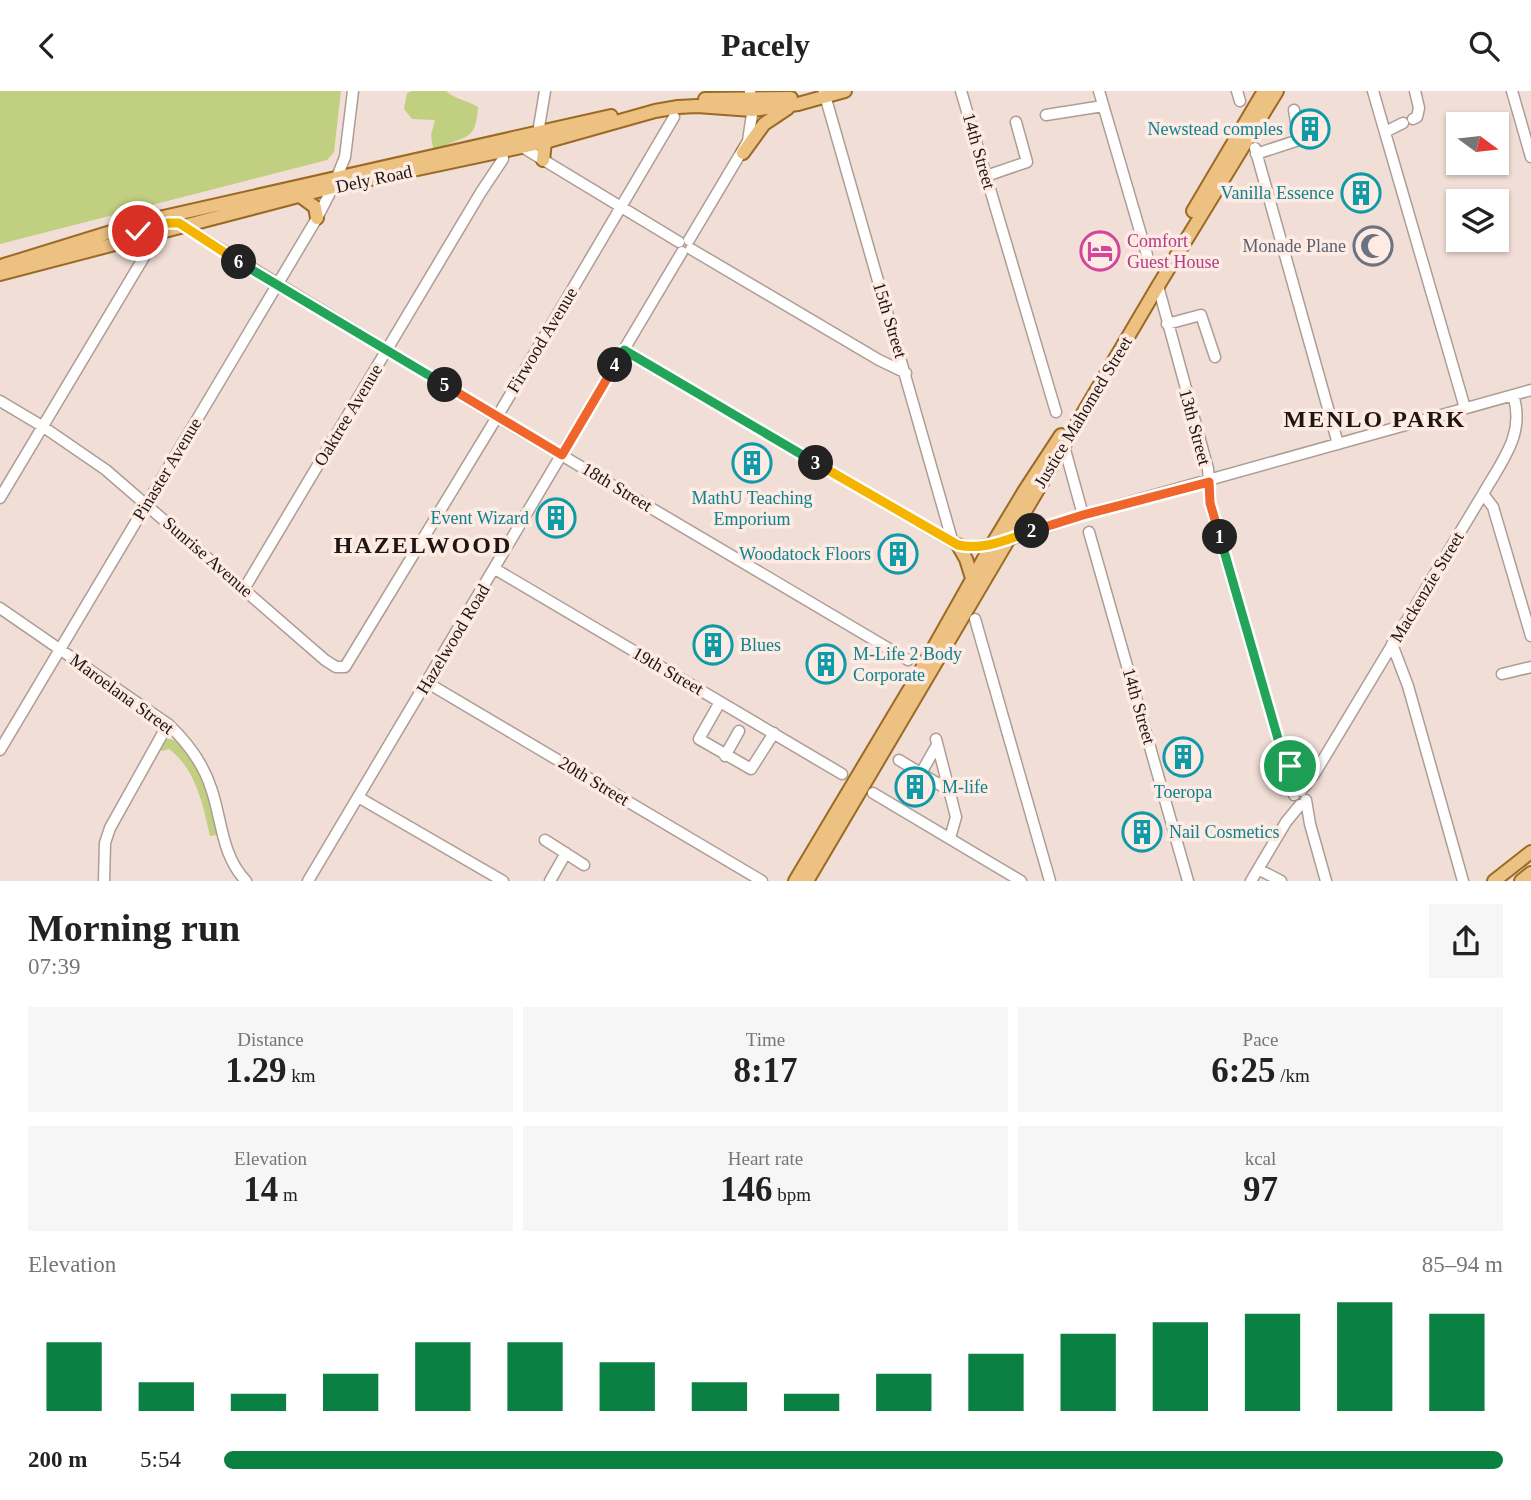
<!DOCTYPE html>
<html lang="en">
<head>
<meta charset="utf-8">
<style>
  :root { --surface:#fff; --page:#f6f6f6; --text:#222; --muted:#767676; --accent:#0b8043 }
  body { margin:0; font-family:"Times New Roman",serif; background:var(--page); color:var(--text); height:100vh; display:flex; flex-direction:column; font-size:26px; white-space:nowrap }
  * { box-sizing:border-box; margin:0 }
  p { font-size:23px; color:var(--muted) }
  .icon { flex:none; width:38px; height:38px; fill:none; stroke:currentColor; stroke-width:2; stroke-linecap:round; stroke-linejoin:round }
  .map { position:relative; height:790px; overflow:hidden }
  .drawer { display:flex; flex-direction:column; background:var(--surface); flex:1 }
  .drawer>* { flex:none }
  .needle { width:46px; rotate:105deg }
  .buttons { position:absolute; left:1446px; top:21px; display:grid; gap:14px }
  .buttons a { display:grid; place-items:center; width:63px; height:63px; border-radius:0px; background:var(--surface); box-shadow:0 2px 5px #0004; font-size:35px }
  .pin { position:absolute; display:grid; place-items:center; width:60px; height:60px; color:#fff; margin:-30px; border:4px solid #fff; border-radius:50%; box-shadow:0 2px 7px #0007 }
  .km { position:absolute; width:35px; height:35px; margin:-18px; border-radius:50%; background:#222; color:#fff; font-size:19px; line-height:35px; text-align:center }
  .round { display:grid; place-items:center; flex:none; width:74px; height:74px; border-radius:0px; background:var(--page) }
  .overview { display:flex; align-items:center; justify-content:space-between; height:119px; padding:0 28px }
  h1 { font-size:38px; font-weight:600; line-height:52px }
  .figures { display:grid; grid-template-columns:repeat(3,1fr); gap:10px; height:119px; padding:7px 28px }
  .figures div { display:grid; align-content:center; border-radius:0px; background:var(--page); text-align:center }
  .figures b { font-size:35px; font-weight:600 }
  .figures small { font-size:19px; font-weight:400 }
  .figures p { font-size:19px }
  .chart { height:196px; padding:14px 28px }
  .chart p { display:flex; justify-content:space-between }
  .chart svg { width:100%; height:126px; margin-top:7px; stroke:var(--accent); stroke-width:6 }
  ul { padding:0 28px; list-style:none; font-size:23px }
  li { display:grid; grid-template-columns:112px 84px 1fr; align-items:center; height:52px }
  li i { height:18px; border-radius:9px; background:var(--accent) }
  header { display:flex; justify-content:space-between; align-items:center; height:91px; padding:0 28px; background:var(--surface); font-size:32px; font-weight:600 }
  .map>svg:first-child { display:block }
  .green { fill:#c0cf80 }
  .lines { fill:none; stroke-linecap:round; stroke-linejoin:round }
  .minor-casing { stroke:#ae9d95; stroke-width:13 }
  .major-casing { stroke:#9b6a25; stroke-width:16 }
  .minor { stroke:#fff; stroke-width:10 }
  .major { stroke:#ecc182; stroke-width:12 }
  .split-1-casing { stroke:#fff; stroke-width:14 }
  .split-2-casing { stroke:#fff; stroke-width:14 }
  .split-3-casing { stroke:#fff; stroke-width:14 }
  .split-4-casing { stroke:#fff; stroke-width:14 }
  .split-5-casing { stroke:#fff; stroke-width:14 }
  .split-6-casing { stroke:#fff; stroke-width:14 }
  .split-7-casing { stroke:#fff; stroke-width:14 }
  .split-1 { stroke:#22a559; stroke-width:9 }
  .split-2 { stroke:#f0652b; stroke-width:9 }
  .split-3 { stroke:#f5b400; stroke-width:9 }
  .split-4 { stroke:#22a559; stroke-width:9 }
  .split-5 { stroke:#f0652b; stroke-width:9 }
  .split-6 { stroke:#22a559; stroke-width:9 }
  .split-7 { stroke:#f5b400; stroke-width:9 }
  .labels { text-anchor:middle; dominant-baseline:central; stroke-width:7; stroke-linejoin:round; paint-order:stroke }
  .culture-label { font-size:18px; fill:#0d838f; stroke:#feebe3; text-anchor:end }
  .street-label { font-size:18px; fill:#1d1613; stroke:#feebe3 }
  .hotel-label { font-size:18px; fill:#b23c85; stroke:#feebe3; text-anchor:start }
  .worship-label { font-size:18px; fill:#5b616d; stroke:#feebe3; text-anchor:end }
  .district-label { font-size:24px; font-weight:bold; letter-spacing:2px; fill:#1d1613; stroke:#feebe3 }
</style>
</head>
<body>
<header><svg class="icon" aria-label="back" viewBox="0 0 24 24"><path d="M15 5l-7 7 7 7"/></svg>Pacely<svg class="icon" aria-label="search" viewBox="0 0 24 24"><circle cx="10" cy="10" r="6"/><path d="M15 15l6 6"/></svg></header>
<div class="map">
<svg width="1531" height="790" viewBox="0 0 1531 790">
  <rect width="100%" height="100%" fill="#f1ded6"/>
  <path class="green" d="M 0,0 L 341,0 L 334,61 L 327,69 L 0,153 Z
    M 412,0 L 446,0 C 456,9 467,9 478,16 C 476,54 463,42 438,59 L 433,57 L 431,44 L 435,29 L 412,28 L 404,18 L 407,2 Z
    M 169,648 L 178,650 L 203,687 L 217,744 L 210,745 C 203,714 196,678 169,658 L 162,660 L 160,658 L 165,649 Z"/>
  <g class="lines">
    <g class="minor-casing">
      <path id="minor" d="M 961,0 L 1056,321
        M 1099,0 L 1147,164
        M 1237,0 L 1240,10
        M 1373,0 L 1465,317
        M 1512,0 L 1531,66
        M 824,1 L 953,452
        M 1046,24 L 1103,15
        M 1413,28 L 1417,26 L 1419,17 L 1415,0
        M 1385,41 L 1403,32
        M 538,42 L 545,0
        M 522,56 L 679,151
        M 1255,57 L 1338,353
        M 1256,63 L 1299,49 L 1294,19
        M 986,85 L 1027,71 L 1016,31
        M 183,135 L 497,326 L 908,569
        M 689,149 L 748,50 L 752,23 L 750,0
        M 691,158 L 879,269 L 906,282
        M 1158,195 L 1208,378 L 1211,417 L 1294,704
        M 1167,233 L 1201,224 L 1215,266
        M 624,259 L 953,452 L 973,456 L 1006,450 L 1083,424 L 1531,299
        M 0,310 L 42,335 L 106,379 L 325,569 L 336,576 L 345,576 L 497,326 L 674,26
        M 1064,355 L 1083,424
        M 1483,403 L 1493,416 L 1531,545
        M 0,407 L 147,161 L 152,144
        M 1089,441 L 1188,790
        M 495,478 L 842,683
        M 244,498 L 481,101 L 503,68 L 502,61
        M 0,517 L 168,633 C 187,651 203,672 211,697 C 222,728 221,764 246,790
        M 975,528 L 1050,790
        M 1392,553 L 1408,595 L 1463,790
        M 1502,583 L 1531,576
        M 426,591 L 762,790
        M 720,611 L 699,648 L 751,678 L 774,642
        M 936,648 L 956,726 L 950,747
        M 0,659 L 317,127 L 333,96 L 345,66 L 353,0
        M 725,665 L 739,640
        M 899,669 L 950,700
        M 1285,672 L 1302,682 L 1318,677
        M 921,682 L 937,654
        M 1301,700 L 1315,682 L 1483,403 C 1501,371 1526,343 1513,304
        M 873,702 L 1021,790
        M 358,706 L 503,790
        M 1306,709 L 1310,733 L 1326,790
        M 545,749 L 584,774
        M 1258,778 L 1281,790
        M 104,790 L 105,752 L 110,737 L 168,633
        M 308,790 L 682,161
        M 550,790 L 566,762
        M 1251,790 L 1286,731 L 1300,714"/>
    </g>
    <g class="major-casing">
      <path id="major" d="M 705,8 L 791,7
        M 743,62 L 764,33 L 788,17
        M 543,69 L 545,51
        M 300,105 L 315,116 L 317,127
        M 1193,120 L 1264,0
        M 4,174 L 150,129 L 611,25
        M 0,183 L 333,96 L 545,51 L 655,20 L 678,16 L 697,15 L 752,19 L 798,13 L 845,0
        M 958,454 L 966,468 L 972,487
        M 795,790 L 921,579 L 987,462 L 1025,399 L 1061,344
        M 807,790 L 1158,195 L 1277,0
        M 1494,790 L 1531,761
        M 1521,790 L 1531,782"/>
    </g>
    <use href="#minor" class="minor"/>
    <use href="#major" class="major"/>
  </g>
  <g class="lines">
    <g class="split-1-casing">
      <path id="split-1" d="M 1220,446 L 1285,672 L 1290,675"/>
    </g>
    <g class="split-2-casing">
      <path id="split-2" d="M 1032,440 L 1083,424 L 1209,391 L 1210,412 L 1220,446"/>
    </g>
    <g class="split-3-casing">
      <path id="split-3" d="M 816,372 L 958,454 C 983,460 1008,448 1032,440"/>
    </g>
    <g class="split-4-casing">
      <path id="split-4" d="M 615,274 L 624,259 L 816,372"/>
    </g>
    <g class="split-5-casing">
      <path id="split-5" d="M 445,294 L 562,364 L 615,274"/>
    </g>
    <g class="split-6-casing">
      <path id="split-6" d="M 239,171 L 445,294"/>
    </g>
    <g class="split-7-casing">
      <path id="split-7" d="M 138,140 L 168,132 L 179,132 L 239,171"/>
    </g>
    <use href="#split-1" class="split-1"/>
    <use href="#split-2" class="split-2"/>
    <use href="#split-3" class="split-3"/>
    <use href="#split-4" class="split-4"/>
    <use href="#split-5" class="split-5"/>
    <use href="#split-6" class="split-6"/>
    <use href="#split-7" class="split-7"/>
  </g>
  <defs>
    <g id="building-ring" transform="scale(2.0125)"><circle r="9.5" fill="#feebe3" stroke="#0f9aa8" stroke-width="1.5"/><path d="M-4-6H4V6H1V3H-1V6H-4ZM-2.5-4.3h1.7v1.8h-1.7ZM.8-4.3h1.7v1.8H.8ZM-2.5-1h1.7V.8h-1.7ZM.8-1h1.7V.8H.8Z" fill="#0f9aa8"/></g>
    <g id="mosque-ring" transform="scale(2.0125)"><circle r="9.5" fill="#feebe3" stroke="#6b7280" stroke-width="1.5"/><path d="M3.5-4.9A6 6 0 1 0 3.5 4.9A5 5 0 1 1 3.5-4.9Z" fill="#6b7280"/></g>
    <g id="hotel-ring" transform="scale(2.0125)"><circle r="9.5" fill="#feebe3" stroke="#d1479c" stroke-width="1.5"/><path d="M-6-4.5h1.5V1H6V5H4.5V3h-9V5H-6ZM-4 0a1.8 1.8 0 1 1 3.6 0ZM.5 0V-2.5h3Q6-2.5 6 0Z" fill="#d1479c"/></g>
  </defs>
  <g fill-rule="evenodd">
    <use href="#building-ring" x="1310" y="38"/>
    <use href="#building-ring" x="1361" y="102"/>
    <use href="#mosque-ring" x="1373" y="155"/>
    <use href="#hotel-ring" x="1100" y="160"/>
    <use href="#building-ring" x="752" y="372"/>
    <use href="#building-ring" x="556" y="427"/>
    <use href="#building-ring" x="898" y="463"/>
    <use href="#building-ring" x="713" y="554"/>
    <use href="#building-ring" x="826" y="573"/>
    <use href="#building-ring" x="1183" y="666"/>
    <use href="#building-ring" x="915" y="696"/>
    <use href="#building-ring" x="1142" y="741"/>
  </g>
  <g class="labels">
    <g class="culture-label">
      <text x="1283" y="38">Newstead comples</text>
      <text x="1334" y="102">Vanilla Essence</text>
      <text x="752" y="407" text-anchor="middle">MathU Teaching<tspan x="752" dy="21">Emporium</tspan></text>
      <text x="529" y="427">Event Wizard</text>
      <text x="871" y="463">Woodatock Floors</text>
      <text x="740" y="554" text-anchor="start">Blues</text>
      <text x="853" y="563" text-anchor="start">M-Life 2 Body<tspan x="853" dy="21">Corporate</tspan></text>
      <text x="942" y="696" text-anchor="start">M-life</text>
      <text x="1183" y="701" text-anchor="middle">Toeropa</text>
      <text x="1169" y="741" text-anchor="start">Nail Cosmetics</text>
    </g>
    <g class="street-label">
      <text transform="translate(979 60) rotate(74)">14th Street</text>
      <text transform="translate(374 88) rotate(-12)">Dely Road</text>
      <text transform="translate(890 229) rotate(73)">15th Street</text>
      <text transform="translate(542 249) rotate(-59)">Firwood Avenue</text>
      <text transform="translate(1083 321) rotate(-59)">Justice Mahomed Street</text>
      <text transform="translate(348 324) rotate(-59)">Oaktree Avenue</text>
      <text transform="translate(1195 336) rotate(75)">13th Street</text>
      <text transform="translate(167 378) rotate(-59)">Pinaster Avenue</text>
      <text transform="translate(617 396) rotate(31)">18th Street</text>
      <text transform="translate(208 466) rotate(41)">Sunrise Avenue</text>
      <text transform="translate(1427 496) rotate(-59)">Mackenzie Street</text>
      <text transform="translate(453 548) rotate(-59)">Hazelwood Road</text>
      <text transform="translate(668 580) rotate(30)">19th Street</text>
      <text transform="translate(122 603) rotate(36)">Maroelana Street</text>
      <text transform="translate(1139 615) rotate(74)">14th Street</text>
      <text transform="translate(594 690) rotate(31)">20th Street</text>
    </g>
    <g class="hotel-label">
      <text x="1127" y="150">Comfort<tspan x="1127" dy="21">Guest House</tspan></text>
    </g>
    <g class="worship-label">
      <text x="1346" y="155">Monade Plane</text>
    </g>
    <g class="district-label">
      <text x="1375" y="328">MENLO PARK</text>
      <text x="423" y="454">HAZELWOOD</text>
    </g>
  </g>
</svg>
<div class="buttons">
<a><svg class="needle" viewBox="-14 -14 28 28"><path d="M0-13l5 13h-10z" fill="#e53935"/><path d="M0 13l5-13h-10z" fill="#767676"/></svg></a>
<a><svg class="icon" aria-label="layers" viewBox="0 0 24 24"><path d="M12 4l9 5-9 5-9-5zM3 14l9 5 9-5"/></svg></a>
</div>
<div class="pin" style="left:1290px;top:675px;background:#1e9e55"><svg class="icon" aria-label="arrive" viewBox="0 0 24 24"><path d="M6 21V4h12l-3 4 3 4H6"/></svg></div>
<div class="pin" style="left:138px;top:140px;background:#d93025"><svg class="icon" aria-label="check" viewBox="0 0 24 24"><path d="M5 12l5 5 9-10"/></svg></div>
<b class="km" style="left:1220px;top:446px">1</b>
<b class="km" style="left:1032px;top:440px">2</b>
<b class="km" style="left:816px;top:372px">3</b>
<b class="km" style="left:615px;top:274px">4</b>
<b class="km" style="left:445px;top:294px">5</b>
<b class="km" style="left:239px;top:171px">6</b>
</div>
<section class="drawer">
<div class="overview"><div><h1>Morning run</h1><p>07:39</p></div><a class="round"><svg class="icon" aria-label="share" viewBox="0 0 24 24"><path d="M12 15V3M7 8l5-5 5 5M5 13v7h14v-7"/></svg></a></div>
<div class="figures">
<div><p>Distance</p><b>1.29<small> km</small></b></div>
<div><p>Time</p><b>8:17</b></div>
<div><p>Pace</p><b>6:25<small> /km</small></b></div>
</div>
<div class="figures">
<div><p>Elevation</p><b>14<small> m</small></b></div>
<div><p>Heart rate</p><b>146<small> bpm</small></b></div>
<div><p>kcal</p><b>97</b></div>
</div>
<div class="chart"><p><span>Elevation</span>85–94 m</p>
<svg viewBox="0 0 160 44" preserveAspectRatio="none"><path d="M5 44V20M15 44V34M25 44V38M35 44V31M45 44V20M55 44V20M65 44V27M75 44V34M85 44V38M95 44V31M105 44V24M115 44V17M125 44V13M135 44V10M145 44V6M155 44V10"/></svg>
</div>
<ul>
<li><b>200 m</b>5:54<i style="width:100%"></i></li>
</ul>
</section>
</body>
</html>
